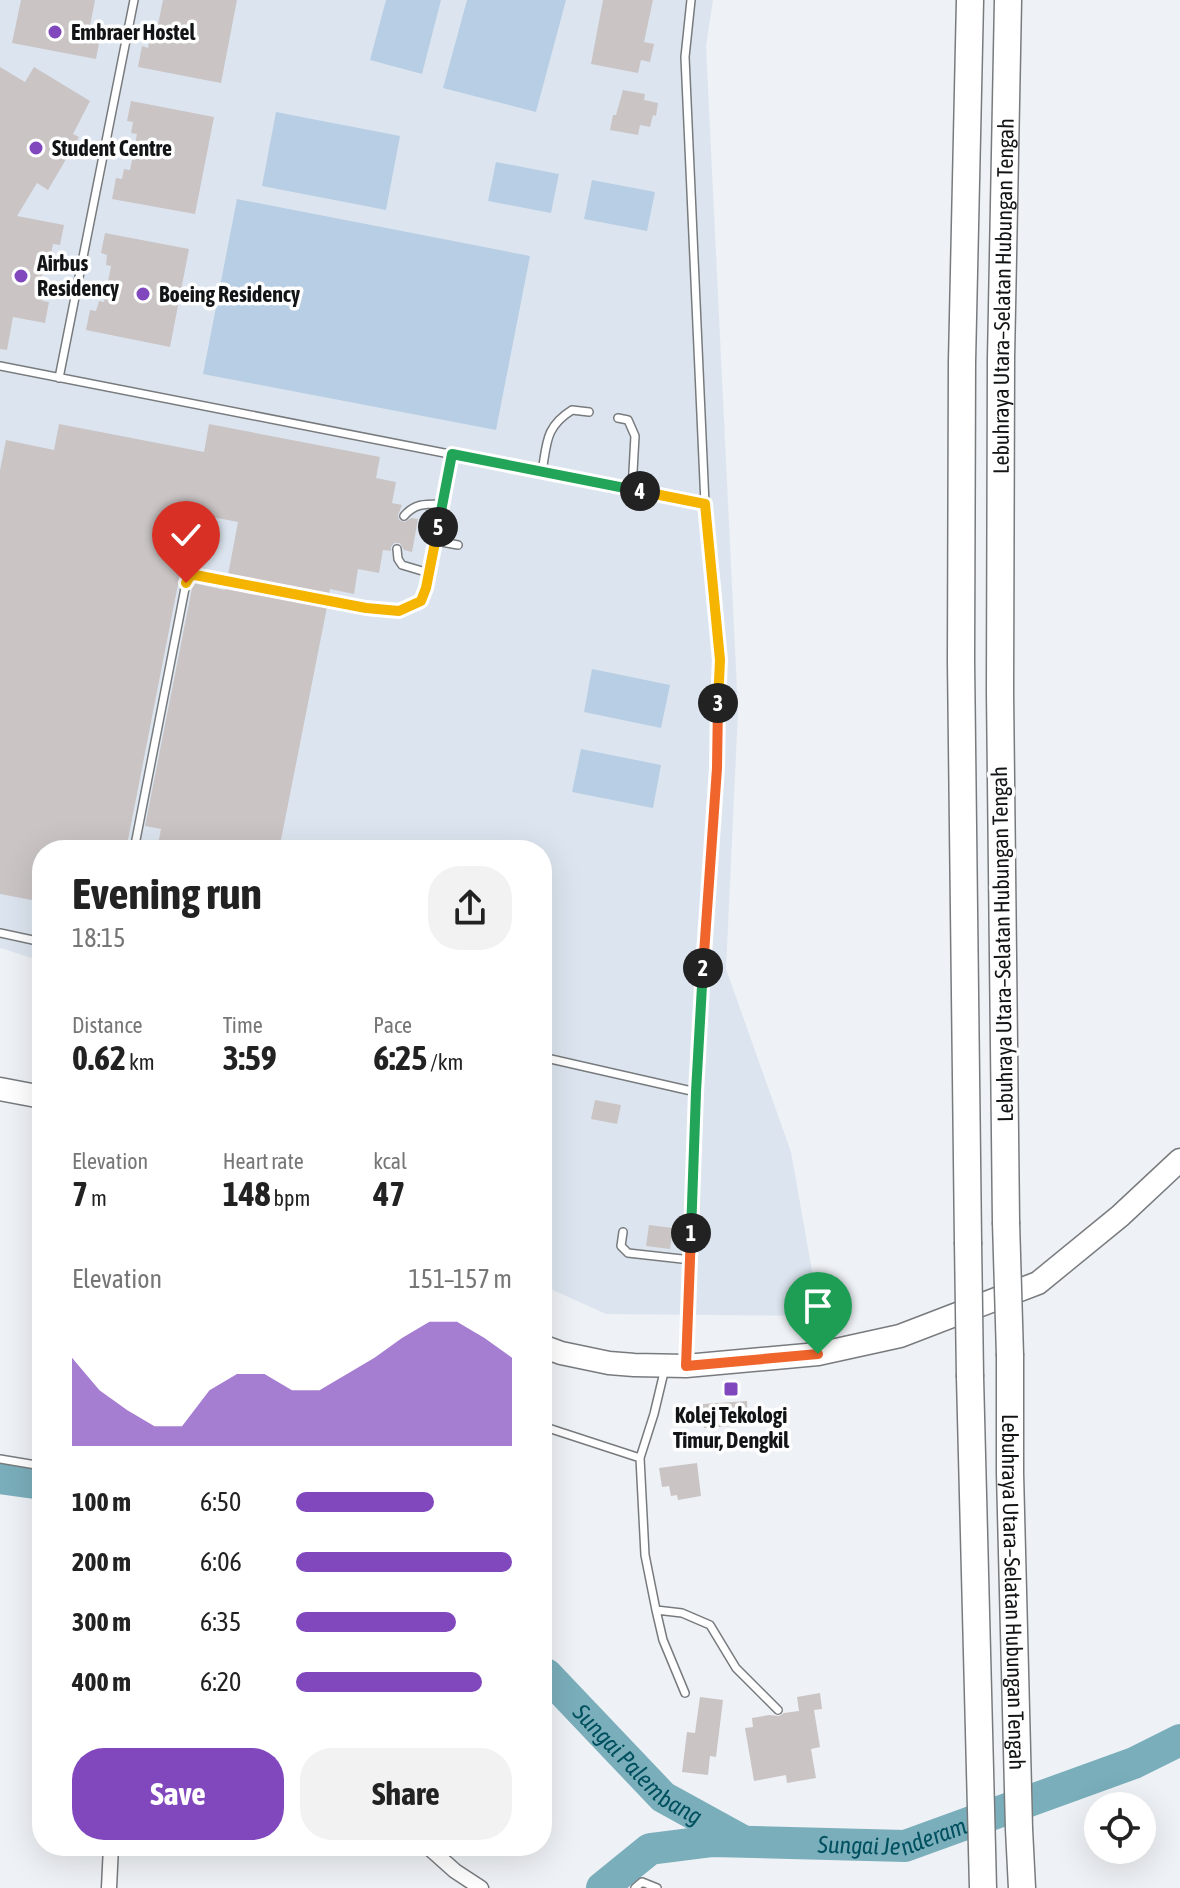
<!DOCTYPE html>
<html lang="en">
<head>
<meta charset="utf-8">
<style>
  :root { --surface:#fff; --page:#f2f2f2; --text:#222; --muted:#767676; --accent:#8148be }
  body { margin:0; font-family:"Asap Condensed",sans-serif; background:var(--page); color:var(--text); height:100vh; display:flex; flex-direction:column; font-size:30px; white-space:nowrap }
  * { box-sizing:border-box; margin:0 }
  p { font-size:26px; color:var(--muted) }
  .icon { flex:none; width:44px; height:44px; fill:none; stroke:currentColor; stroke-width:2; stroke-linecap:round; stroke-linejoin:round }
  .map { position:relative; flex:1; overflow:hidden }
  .details { position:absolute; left:32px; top:840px; width:520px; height:1016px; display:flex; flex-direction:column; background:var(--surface); border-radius:32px; box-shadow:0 8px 32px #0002 }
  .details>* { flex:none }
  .fabs { position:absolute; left:1084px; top:1792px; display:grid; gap:16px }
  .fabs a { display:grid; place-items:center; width:72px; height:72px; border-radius:50%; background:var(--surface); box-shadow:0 8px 32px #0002; font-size:40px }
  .pin { position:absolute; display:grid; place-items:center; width:68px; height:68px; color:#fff; margin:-82px -34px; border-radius:50% 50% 50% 0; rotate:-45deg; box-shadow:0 0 8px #0007 }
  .pin .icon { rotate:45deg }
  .km { position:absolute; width:40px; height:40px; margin:-20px; border-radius:50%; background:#222; color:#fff; font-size:22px; line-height:40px; text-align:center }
  .round { display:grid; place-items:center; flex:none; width:84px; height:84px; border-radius:32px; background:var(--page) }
  .head { display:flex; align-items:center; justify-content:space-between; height:136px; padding:0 40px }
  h1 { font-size:44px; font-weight:700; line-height:60px }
  .figures { display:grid; grid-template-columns:repeat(3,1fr); gap:12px; height:136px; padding:8px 40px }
  .figures div { display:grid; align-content:center }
  .figures b { font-size:34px; font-weight:700 }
  .figures small { font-size:22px; font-weight:400 }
  .figures p { font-size:22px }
  .chart { height:224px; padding:16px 40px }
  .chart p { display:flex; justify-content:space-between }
  .chart svg { width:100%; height:144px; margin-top:8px; fill:var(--accent); opacity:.7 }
  .cta { display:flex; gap:16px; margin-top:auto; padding:16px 40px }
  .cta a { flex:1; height:92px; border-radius:32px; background:var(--accent); color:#fff; font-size:32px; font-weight:700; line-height:92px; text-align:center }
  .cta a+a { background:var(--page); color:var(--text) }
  ul { padding:0 40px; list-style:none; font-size:26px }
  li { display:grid; grid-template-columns:128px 96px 1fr; align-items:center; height:60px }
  li i { height:20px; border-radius:10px; background:var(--accent) }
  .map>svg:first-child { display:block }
  .built { fill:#dce5ef }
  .green { fill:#b8cee4 }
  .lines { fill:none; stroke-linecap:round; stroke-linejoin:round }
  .river { stroke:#7aaebb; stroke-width:32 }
  .building { fill:#cac4c4 }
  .lane-casing { stroke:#787b7e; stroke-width:10 }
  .street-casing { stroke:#787b7e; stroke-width:17 }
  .primary-casing { stroke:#787b7e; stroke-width:25 }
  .highway-casing { stroke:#787b7e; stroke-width:29 }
  .lane { stroke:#fff; stroke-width:7 }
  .street { stroke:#fff; stroke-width:14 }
  .primary { stroke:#fff; stroke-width:22 }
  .highway { stroke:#fff; stroke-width:26 }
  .highway-bridge-casing { stroke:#787b7e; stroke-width:29; stroke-linecap:butt }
  .highway-bridge { stroke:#fff; stroke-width:26 }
  .split-1-casing { stroke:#fff; stroke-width:16 }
  .split-2-casing { stroke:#fff; stroke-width:16 }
  .split-3-casing { stroke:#fff; stroke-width:16 }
  .split-4-casing { stroke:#fff; stroke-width:16 }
  .split-5-casing { stroke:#fff; stroke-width:16 }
  .split-6-casing { stroke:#fff; stroke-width:16 }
  .split-1 { stroke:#f0652b; stroke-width:10 }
  .split-2 { stroke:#22a559; stroke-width:10 }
  .split-3 { stroke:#f0652b; stroke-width:10 }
  .split-4 { stroke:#f5b400; stroke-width:10 }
  .split-5 { stroke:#22a559; stroke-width:10 }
  .split-6 { stroke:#f5b400; stroke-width:10 }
  .poi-dot { fill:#8148be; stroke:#fefeff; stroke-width:3 }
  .labels { text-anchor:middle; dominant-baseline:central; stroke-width:7; stroke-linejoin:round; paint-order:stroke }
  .poi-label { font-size:22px; font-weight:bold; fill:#131415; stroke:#fefeff; text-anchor:start }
  .street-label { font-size:22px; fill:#131415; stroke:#fefeff }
  .water-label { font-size:24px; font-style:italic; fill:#00505f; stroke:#fefeff }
</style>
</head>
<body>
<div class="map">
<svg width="1180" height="1888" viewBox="0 0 1180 1888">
  <rect width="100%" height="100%" fill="#eef1f5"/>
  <path class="built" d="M 0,0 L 713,0 L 706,46 L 738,711 L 726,969 L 791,1152 L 820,1316 L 606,1314 L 542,1285 L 542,850 L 42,850 L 42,961 L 0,948 Z"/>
  <path class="green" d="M 386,0 L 441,0 L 422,74 L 370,60 Z
    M 467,0 L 566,0 L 536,112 L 443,88 Z
    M 276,112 L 400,136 L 386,210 L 262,186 Z
    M 496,162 L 559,174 L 551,213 L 488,201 Z
    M 592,180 L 655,192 L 647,231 L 584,219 Z
    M 237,199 L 530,256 L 496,430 L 203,374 Z
    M 592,669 L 670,685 L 661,728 L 584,712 Z
    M 581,749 L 661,765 L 653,808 L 572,792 Z"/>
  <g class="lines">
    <g class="river">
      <path d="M 0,1478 L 42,1484"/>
      <path id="s1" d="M 542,1672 L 547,1675 L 663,1797 L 743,1841"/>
      <path id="s2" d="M 602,1888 L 650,1849 L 713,1841 L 905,1846 L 1134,1763 L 1180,1740"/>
    </g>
  </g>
  <path class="building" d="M 21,0 L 95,0 L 90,26 L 95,27 L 94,37 L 100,38 L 96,59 L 12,43 Z
    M 163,0 L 237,0 L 221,83 L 138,67 L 142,46 L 148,48 L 150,38 L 155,39 Z
    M 603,0 L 653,0 L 644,42 L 654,44 L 650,62 L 641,60 L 638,73 L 591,64 Z
    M 0,67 L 25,82 L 34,67 L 90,101 L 73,134 L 79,137 L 48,190 L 37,183 L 17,216 L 64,225 L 60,245 L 53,244 L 51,254 L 46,253 L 39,290 L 44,291 L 42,301 L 49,302 L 45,323 L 13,317 L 7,350 L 0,349 Z
    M 623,90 L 645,94 L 644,100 L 658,103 L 656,116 L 653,115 L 650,127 L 640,125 L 638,135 L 610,130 L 613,115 L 616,115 Z
    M 131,101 L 214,117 L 195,214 L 112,199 L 116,178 L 122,179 L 124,169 L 130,170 L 137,134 L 131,133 L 133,122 L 127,121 Z
    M 105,233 L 189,249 L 170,347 L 86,330 L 90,310 L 96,311 L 99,301 L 104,302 L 111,266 L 106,265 L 107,255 L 101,253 Z
    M 59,424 L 204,452 L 209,424 L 380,457 L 376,478 L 396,482 L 392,503 L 402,505 L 398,515 L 399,520 L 405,522 L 411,518 L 418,519 L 412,552 L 404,550 L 400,543 L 394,543 L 391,547 L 391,551 L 383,550 L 379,573 L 358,569 L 354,594 L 330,589 L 329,594 L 228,575 L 238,522 L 192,513 L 126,850 L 42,850 L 42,902 L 0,894 L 0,470 L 6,440 L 54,450 Z
    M 193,583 L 225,590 L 225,588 L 327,607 L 279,850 L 157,850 L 161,829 L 145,826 Z
    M 595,1100 L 621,1105 L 617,1124 L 591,1119 Z
    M 649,1225 L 673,1228 L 670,1249 L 646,1246 Z
    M 747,1401 L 748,1425 L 704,1428 L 703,1404 Z
    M 697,1463 L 701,1496 L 678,1500 L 677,1495 L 671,1496 L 669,1486 L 662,1487 L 659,1468 Z
    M 820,1693 L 822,1709 L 814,1710 L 820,1747 L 811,1749 L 816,1778 L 787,1783 L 786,1775 L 754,1781 L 745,1728 L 753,1727 L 752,1718 L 769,1715 L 779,1716 L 784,1713 L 799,1711 L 797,1697 Z
    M 700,1697 L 723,1700 L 716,1757 L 710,1756 L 708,1775 L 682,1772 L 687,1732 L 695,1733 Z"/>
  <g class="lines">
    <g class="lane-casing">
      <path id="lane" d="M 0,366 L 705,504
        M 59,378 L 134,0
        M 618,418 L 628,420 L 635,436 L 632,490
        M 542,472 C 547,443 545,427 572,410 L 589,412
        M 404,516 C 415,503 426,504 443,504
        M 436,541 L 458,545
        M 397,549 L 398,559 L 402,565 L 429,573
        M 134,850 L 186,583 L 190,576 L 195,575 L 366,608 L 399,611 L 421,601 L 429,573 L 452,454
        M 0,933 L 42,942
        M 542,1057 L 696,1092
        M 623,1232 L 621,1246 L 628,1253 L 691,1260
        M 686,1363 L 696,1092 L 717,768 L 720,660 L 705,504 L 685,57 L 691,0
        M 665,1368 L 654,1414 L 640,1458 L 645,1555 L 656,1610 L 682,1613 L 710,1625 L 736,1668 L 778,1710
        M 542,1426 L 640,1458
        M 0,1459 L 42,1466
        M 656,1610 L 663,1640 L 685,1693
        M 635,1888 L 642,1882 L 657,1888"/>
    </g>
    <g class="street-casing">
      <path id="street" d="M 427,1846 L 455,1871 L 481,1888
        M 109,1888 L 111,1846"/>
    </g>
    <g class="primary-casing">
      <path id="primary" d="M 0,1089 L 42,1097
        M 542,1346 L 561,1353 L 609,1363 L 634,1365 L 686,1366 L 818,1354 L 900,1336 L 1038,1283 L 1120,1216 L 1180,1160"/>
    </g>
    <g class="highway-casing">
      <g id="highway">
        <path id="s3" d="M 1006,1222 L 1000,692 L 1001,359 L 1008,0"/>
        <path d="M 968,1242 L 961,661 L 962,362 L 970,0"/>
        <path id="s4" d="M 1010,1356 L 1010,1473 L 1019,1829 L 1022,1888"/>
        <path d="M 970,1377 L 983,1888"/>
      </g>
    </g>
    <use href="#lane" class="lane"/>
    <use href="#street" class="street"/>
    <use href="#primary" class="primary"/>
    <use href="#highway" class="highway"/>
    <g class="highway-bridge-casing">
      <path id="highway-bridge" d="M 1006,1222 L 1010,1356
        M 968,1242 L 970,1377"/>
    </g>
    <use href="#highway-bridge" class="highway-bridge"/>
  </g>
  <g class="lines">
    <g class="split-1-casing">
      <path id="split-1" d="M 691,1233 L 686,1366 L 818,1354"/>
    </g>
    <g class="split-2-casing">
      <path id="split-2" d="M 691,1233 L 696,1092 L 703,968"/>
    </g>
    <g class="split-3-casing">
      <path id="split-3" d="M 703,968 L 717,768 L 718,703"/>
    </g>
    <g class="split-4-casing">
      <path id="split-4" d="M 640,491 L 705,504 L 720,660 L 718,703"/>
    </g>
    <g class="split-5-casing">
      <path id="split-5" d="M 438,527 L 452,454 L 640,491"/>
    </g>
    <g class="split-6-casing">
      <path id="split-6" d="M 186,583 L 190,576 L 195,575 L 366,608 L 399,611 L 421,601 L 426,588 L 438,527"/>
    </g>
    <use href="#split-1" class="split-1"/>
    <use href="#split-2" class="split-2"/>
    <use href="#split-3" class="split-3"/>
    <use href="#split-4" class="split-4"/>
    <use href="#split-5" class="split-5"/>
    <use href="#split-6" class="split-6"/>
  </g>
  <g class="poi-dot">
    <circle cx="55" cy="32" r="8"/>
    <circle cx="36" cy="148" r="8"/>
    <circle cx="21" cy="276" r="8"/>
    <circle cx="143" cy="294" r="8"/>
    <rect x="723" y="1381" width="16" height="16" rx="4"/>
  </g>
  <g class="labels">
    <g class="poi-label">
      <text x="71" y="32">Embraer Hostel</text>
      <text x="52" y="148">Student Centre</text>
      <text x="37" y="263">Airbus<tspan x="37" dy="25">Residency</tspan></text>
      <text x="159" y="294">Boeing Residency</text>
      <text x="731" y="1415" text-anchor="middle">Kolej Tekologi<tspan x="731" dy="25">Timur, Dengkil</tspan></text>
    </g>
    <g class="street-label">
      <text stroke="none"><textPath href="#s3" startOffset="926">Lebuhraya Utara–Selatan Hubungan Tengah</textPath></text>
      <text transform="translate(1002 944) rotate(-91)">Lebuhraya Utara–Selatan Hubungan Tengah</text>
      <text stroke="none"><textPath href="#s4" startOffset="236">Lebuhraya Utara–Selatan Hubungan Tengah</textPath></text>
    </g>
    <g class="water-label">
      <text stroke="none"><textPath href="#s1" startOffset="134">Sungai Palembang</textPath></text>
      <text stroke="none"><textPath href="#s2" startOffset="306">Sungai Jenderam</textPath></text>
    </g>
  </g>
</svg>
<div class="fabs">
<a><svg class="icon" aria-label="locate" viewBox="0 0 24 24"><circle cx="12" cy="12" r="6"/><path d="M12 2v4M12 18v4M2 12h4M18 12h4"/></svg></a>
</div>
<div class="pin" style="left:818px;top:1354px;background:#1e9e55"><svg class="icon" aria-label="arrive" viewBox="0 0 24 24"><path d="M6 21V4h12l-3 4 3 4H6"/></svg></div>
<div class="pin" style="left:186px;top:583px;background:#d93025"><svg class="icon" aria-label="check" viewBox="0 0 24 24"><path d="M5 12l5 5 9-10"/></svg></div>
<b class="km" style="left:691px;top:1233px">1</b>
<b class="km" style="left:703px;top:968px">2</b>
<b class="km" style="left:718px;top:703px">3</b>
<b class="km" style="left:640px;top:491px">4</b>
<b class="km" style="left:438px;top:527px">5</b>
<section class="details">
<div class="head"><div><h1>Evening run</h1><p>18:15</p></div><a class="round"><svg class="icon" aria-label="share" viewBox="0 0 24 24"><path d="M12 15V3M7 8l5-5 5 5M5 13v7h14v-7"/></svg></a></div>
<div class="figures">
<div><p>Distance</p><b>0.62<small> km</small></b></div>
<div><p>Time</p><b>3:59</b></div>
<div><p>Pace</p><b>6:25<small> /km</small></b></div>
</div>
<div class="figures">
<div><p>Elevation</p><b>7<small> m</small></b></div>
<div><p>Heart rate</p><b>148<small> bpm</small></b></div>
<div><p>kcal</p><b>47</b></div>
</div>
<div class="chart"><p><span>Elevation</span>151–157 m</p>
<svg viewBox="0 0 160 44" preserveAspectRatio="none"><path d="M0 44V17L10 27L20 33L30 38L40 38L50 27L60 22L70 22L80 27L90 27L100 22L110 17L120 11L130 6L140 6L150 11L160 17V44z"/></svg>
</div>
<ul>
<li><b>100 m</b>6:50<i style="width:64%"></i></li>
<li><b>200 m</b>6:06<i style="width:100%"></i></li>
<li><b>300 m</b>6:35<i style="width:74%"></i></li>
<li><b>400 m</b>6:20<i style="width:86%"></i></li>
</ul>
<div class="cta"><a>Save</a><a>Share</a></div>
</section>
</div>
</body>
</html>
